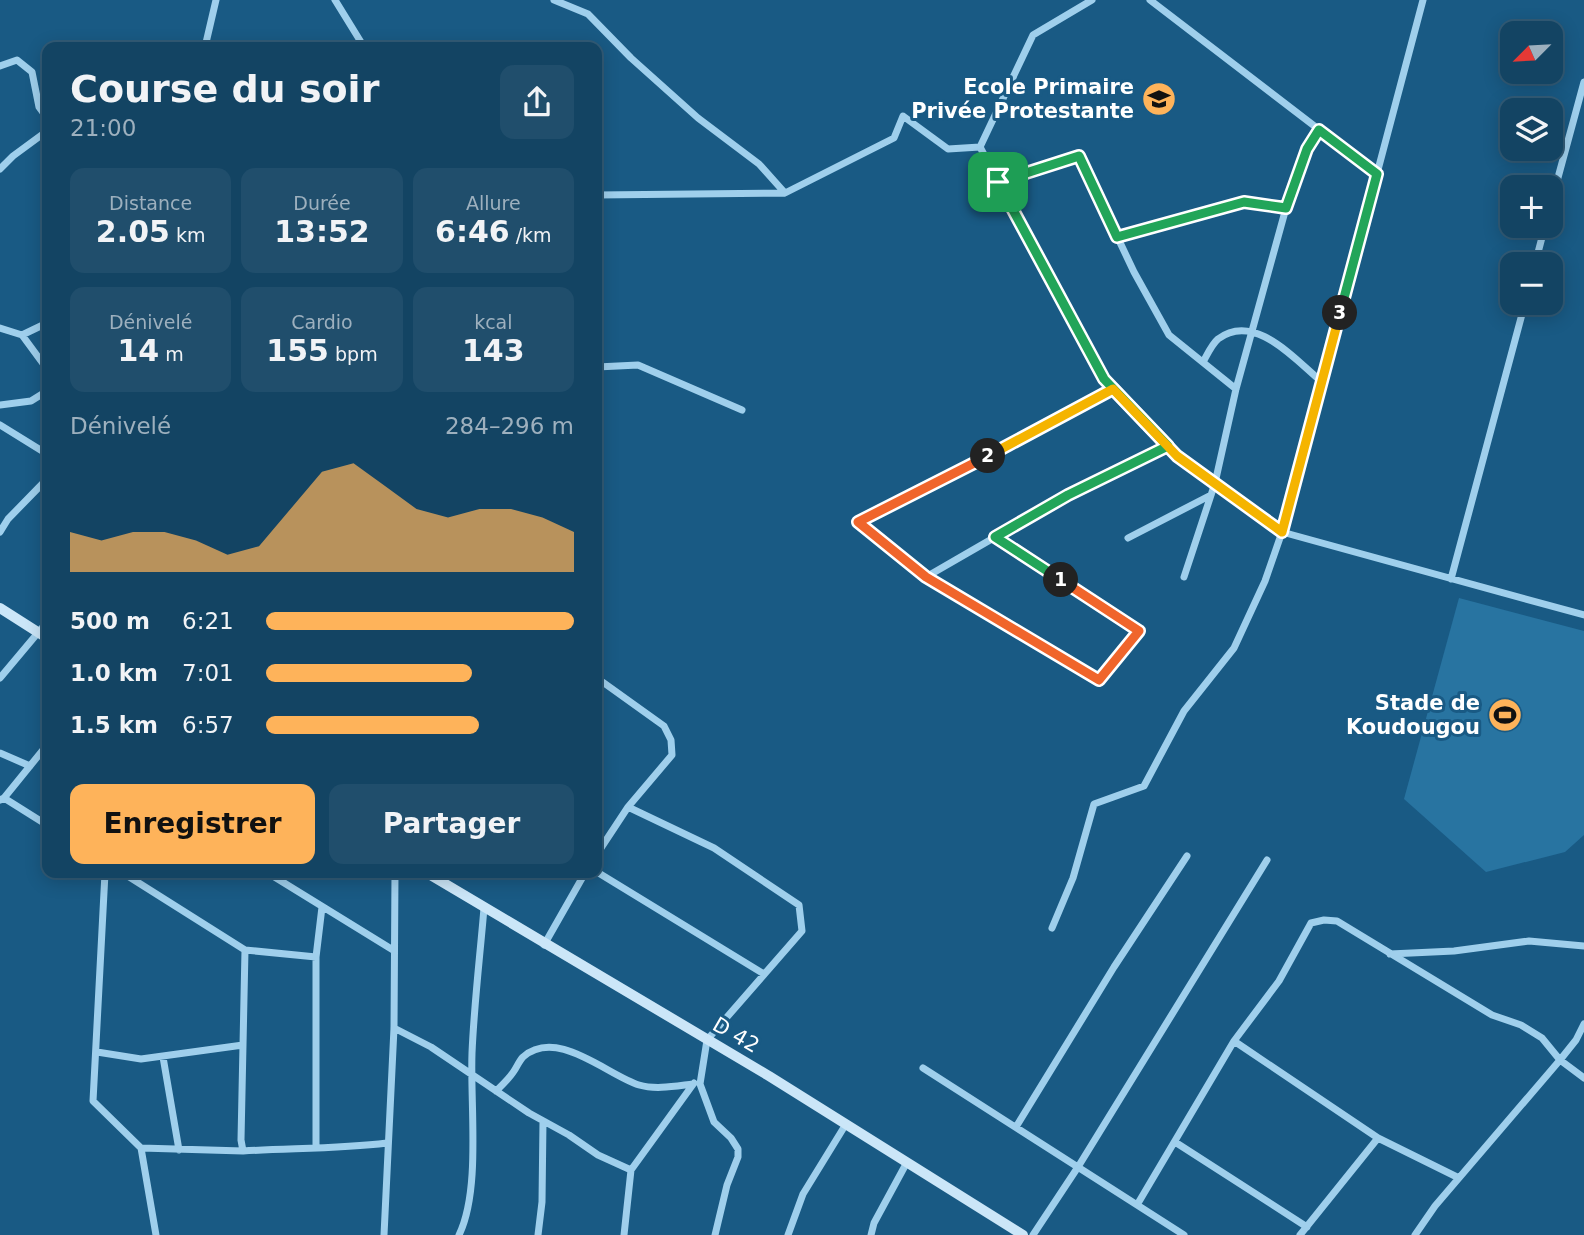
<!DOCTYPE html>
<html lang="fr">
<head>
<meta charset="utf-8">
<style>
  :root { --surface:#134463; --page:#204e6c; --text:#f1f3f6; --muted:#9db0be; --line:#325c78; --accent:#feb35a }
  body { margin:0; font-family:"DejaVu Sans",sans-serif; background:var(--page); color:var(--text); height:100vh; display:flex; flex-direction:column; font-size:26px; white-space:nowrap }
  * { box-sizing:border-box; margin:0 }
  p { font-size:23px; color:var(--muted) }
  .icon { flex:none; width:38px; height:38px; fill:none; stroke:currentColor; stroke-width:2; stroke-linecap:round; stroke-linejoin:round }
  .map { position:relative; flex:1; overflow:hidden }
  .drawer { position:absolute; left:42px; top:42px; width:560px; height:836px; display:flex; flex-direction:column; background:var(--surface); border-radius:14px; box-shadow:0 4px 18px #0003,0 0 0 2px var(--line) }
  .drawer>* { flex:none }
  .needle { width:46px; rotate:246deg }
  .buttons { position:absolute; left:1500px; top:21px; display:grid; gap:14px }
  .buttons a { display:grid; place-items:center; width:63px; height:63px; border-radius:14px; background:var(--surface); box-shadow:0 4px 18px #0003,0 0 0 2px var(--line); font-size:35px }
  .pin { position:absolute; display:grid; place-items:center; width:60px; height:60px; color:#fff; margin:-30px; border-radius:14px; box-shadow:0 4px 10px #0006 }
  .km { position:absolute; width:35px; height:35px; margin:-18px; border-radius:50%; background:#222; color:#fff; font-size:19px; line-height:35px; text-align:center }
  .round { display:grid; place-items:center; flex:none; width:74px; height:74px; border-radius:14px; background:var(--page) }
  .summary { display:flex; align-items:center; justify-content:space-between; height:119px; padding:0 28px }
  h1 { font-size:38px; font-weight:600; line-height:52px }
  .figures { display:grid; grid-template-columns:repeat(3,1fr); gap:10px; height:119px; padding:7px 28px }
  .figures div { display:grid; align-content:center; border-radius:14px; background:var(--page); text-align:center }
  .figures b { font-size:30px; font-weight:600 }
  .figures small { font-size:19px; font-weight:400 }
  .figures p { font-size:19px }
  .chart { height:196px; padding:14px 28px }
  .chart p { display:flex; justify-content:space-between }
  .chart svg { width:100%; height:126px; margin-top:7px; fill:var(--accent); opacity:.7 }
  .cta { display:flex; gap:14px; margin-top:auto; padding:14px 28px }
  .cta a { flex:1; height:80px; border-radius:14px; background:var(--accent); color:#111; font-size:28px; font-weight:600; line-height:80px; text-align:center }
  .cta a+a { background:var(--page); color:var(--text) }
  ul { padding:0 28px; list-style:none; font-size:23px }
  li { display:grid; grid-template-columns:112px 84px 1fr; align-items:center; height:52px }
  li i { height:18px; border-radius:9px; background:var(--accent) }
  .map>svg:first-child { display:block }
  .green { fill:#2874a1 }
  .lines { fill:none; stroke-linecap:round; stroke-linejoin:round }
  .street { stroke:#9fcfec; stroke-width:7 }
  .secondary { stroke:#cbe6f8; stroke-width:10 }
  .split-1-casing { stroke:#fff; stroke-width:14 }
  .split-2-casing { stroke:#fff; stroke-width:14 }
  .split-3-casing { stroke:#fff; stroke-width:14 }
  .split-4-casing { stroke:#fff; stroke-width:14 }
  .split-1 { stroke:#22a559; stroke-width:9 }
  .split-2 { stroke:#f0652b; stroke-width:9 }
  .split-3 { stroke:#f5b400; stroke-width:9 }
  .split-4 { stroke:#22a559; stroke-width:9 }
  .labels { text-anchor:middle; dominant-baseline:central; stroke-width:6; stroke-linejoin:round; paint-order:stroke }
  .poi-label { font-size:21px; font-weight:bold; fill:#fff; stroke:#195a84; text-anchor:end }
  .street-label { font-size:21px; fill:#fff; stroke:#195a84 }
</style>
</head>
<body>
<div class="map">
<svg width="1584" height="1235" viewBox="0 0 1584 1235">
  <rect width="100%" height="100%" fill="#195a84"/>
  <path class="green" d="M 1459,598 L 1584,631 L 1584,835 L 1565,852 L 1486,872 L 1404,799 Z"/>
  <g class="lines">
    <path class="street" d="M 335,0 L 364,47
      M 554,0 L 588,14 L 631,58 L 698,118 L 759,164 L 785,193
      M 1092,0 L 1033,35 L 980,147 L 1104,379 L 1177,455 L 1282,532 L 1584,615
      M 1150,0 L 1377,174
      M 205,47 L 216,0
      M 0,66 L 17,60 L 32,72 L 39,107 L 47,118
      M 0,169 L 13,156 L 47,131
      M 998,182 L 1079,156 L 1134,272 L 1169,335 L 1236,389
      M 597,195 L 785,193 L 894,138 L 903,116 L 948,149 L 980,147
      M 1550,207 L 1584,82
      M 1117,237 L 1244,202 L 1286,208
      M 1535,264 L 1545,226
      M 0,328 L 22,335 L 47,323
      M 22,335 L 47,369
      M 1203,362 C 1207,355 1212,344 1218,339 C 1255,311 1296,361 1322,382
      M 597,367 L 638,365 L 742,410
      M 0,405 L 31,401 L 47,391
      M 0,425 L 47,454
      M 0,532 L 8,519 L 47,479
      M 995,537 L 1139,631 L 1099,680 L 926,577 L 858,522 L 1002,450 L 1113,389
      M 1128,538 L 1211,495
      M 926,577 L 1068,495 L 1168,446
      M 1184,577 L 1215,483 L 1236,389 L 1286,208 L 1307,149 L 1319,130
      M 1451,579 L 1525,303
      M 0,678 L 47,622
      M 597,678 L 664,726 L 671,740 L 672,755 L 628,807 L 597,854
      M 0,753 L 30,766
      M 4,798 L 47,825
      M 0,800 L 4,798 L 47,745
      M 628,807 L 714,848 L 799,905 L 802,931 L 707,1040 L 700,1084 L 714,1122 L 731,1138 L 738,1149 L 738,1157 L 727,1185 L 715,1235
      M 597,872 L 764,974
      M 105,873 L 93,1101 L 141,1148 L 156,1235
      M 123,873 L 245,950 L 316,957 L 316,1148
      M 268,873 L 393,950
      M 1052,928 L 1073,878 L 1094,804 L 1144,786 L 1184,711 L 1234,648 L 1265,581 L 1282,532 L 1423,0
      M 544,945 L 585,873
      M 245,950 L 241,1140 L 243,1151 C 291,1148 339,1149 387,1143
      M 1390,954 L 1454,951 L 1529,941 L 1584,946
      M 316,957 L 322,907
      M 394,1028 L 431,1047 L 529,1113 L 569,1135 L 598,1155 L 631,1170 L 624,1235
      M 1234,1041 L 1378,1138 L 1459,1178
      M 97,1052 L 141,1059 L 243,1045
      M 163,1057 L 179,1150
      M 923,1068 L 1184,1235
      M 496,1091 C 502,1085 509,1079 514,1071 C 517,1067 519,1061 523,1057 C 557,1027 607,1075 639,1085 C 656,1090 676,1086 693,1084
      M 1016,1127 L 1114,967 L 1187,856
      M 1175,1142 L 1307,1227
      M 141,1148 L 243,1151
      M 631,1170 L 694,1083
      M 1137,1205 L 1234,1041 L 1279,981 L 1311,923 L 1324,920 L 1337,921 L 1492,1015 L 1521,1025 L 1542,1038 L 1560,1060 L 1584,1078
      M 384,1235 L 394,1028 L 395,873
      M 459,1235 C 481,1190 470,1105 472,1053 C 474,1005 480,956 484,908
      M 538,1235 L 542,1202 L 543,1121
      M 788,1235 L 803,1194 L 846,1124
      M 871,1235 L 874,1223 L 906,1164
      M 1033,1235 L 1078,1167 L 1267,860
      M 1300,1235 L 1378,1138
      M 1415,1235 L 1435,1206 L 1560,1060 L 1576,1040 L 1584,1024"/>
    <path class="secondary" d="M 0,608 L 47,638
      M 427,873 L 769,1076 L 1023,1235"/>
  </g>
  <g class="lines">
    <g class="split-1-casing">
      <path id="split-1" d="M 998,182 L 1104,379 L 1168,446 L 1068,495 L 995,537 L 1061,580"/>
    </g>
    <g class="split-2-casing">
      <path id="split-2" d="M 988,456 L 858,522 L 926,577 L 1099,680 L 1139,631 L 1061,580"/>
    </g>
    <g class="split-3-casing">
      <path id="split-3" d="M 988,456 L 1113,389 L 1177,456 L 1282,532 L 1340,313"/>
    </g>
    <g class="split-4-casing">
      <path id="split-4" d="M 998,182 L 1079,156 L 1117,237 L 1244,202 L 1286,208 L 1307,149 L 1319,130 L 1377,174 L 1340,313"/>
    </g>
    <use href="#split-1" class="split-1"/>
    <use href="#split-2" class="split-2"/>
    <use href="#split-3" class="split-3"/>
    <use href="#split-4" class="split-4"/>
  </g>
  <defs>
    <g id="school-disc" transform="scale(1.75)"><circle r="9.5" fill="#feb35a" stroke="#195a84"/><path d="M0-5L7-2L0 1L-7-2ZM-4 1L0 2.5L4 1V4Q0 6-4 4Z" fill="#111"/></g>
    <g id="stadium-disc" transform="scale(1.75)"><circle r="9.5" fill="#feb35a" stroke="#195a84"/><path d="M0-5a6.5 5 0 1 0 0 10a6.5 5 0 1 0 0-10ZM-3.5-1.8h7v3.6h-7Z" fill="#111"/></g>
  </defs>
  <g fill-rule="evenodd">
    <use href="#school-disc" x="1159" y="99"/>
    <use href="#stadium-disc" x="1505" y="715"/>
  </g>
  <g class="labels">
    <g class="poi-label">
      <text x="1134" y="87">Ecole Primaire<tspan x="1134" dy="24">Privée Protestante</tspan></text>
      <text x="1480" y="703">Stade de<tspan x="1480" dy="24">Koudougou</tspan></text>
    </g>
    <g class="street-label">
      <text transform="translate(736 1035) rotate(30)">D 42</text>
    </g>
  </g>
</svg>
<div class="buttons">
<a><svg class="needle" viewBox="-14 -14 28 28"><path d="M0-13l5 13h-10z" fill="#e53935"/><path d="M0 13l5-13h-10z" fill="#9db0be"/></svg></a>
<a><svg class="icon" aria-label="layers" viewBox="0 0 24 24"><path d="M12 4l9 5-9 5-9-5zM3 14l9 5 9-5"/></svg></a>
<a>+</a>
<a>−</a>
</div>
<div class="pin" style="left:998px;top:182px;background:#1e9e55"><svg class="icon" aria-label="arrive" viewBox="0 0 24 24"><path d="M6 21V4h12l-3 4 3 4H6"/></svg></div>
<b class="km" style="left:1061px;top:580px">1</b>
<b class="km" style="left:988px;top:456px">2</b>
<b class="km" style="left:1340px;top:313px">3</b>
<section class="drawer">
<div class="summary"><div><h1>Course du soir</h1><p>21:00</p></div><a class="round"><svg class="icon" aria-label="share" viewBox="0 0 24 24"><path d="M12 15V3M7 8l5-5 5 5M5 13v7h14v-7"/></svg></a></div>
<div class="figures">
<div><p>Distance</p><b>2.05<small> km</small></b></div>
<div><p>Durée</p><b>13:52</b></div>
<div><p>Allure</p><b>6:46<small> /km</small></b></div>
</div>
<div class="figures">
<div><p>Dénivelé</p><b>14<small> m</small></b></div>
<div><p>Cardio</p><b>155<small> bpm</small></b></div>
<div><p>kcal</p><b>143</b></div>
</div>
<div class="chart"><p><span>Dénivelé</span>284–296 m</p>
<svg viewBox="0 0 160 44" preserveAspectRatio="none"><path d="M0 44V30L10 33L20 30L30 30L40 33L50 38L60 35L70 22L80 9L90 6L100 14L110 22L120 25L130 22L140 22L150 25L160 30V44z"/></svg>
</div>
<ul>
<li><b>500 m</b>6:21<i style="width:100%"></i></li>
<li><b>1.0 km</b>7:01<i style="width:67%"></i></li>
<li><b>1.5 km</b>6:57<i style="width:69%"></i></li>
</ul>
<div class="cta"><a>Enregistrer</a><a>Partager</a></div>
</section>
</div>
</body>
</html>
